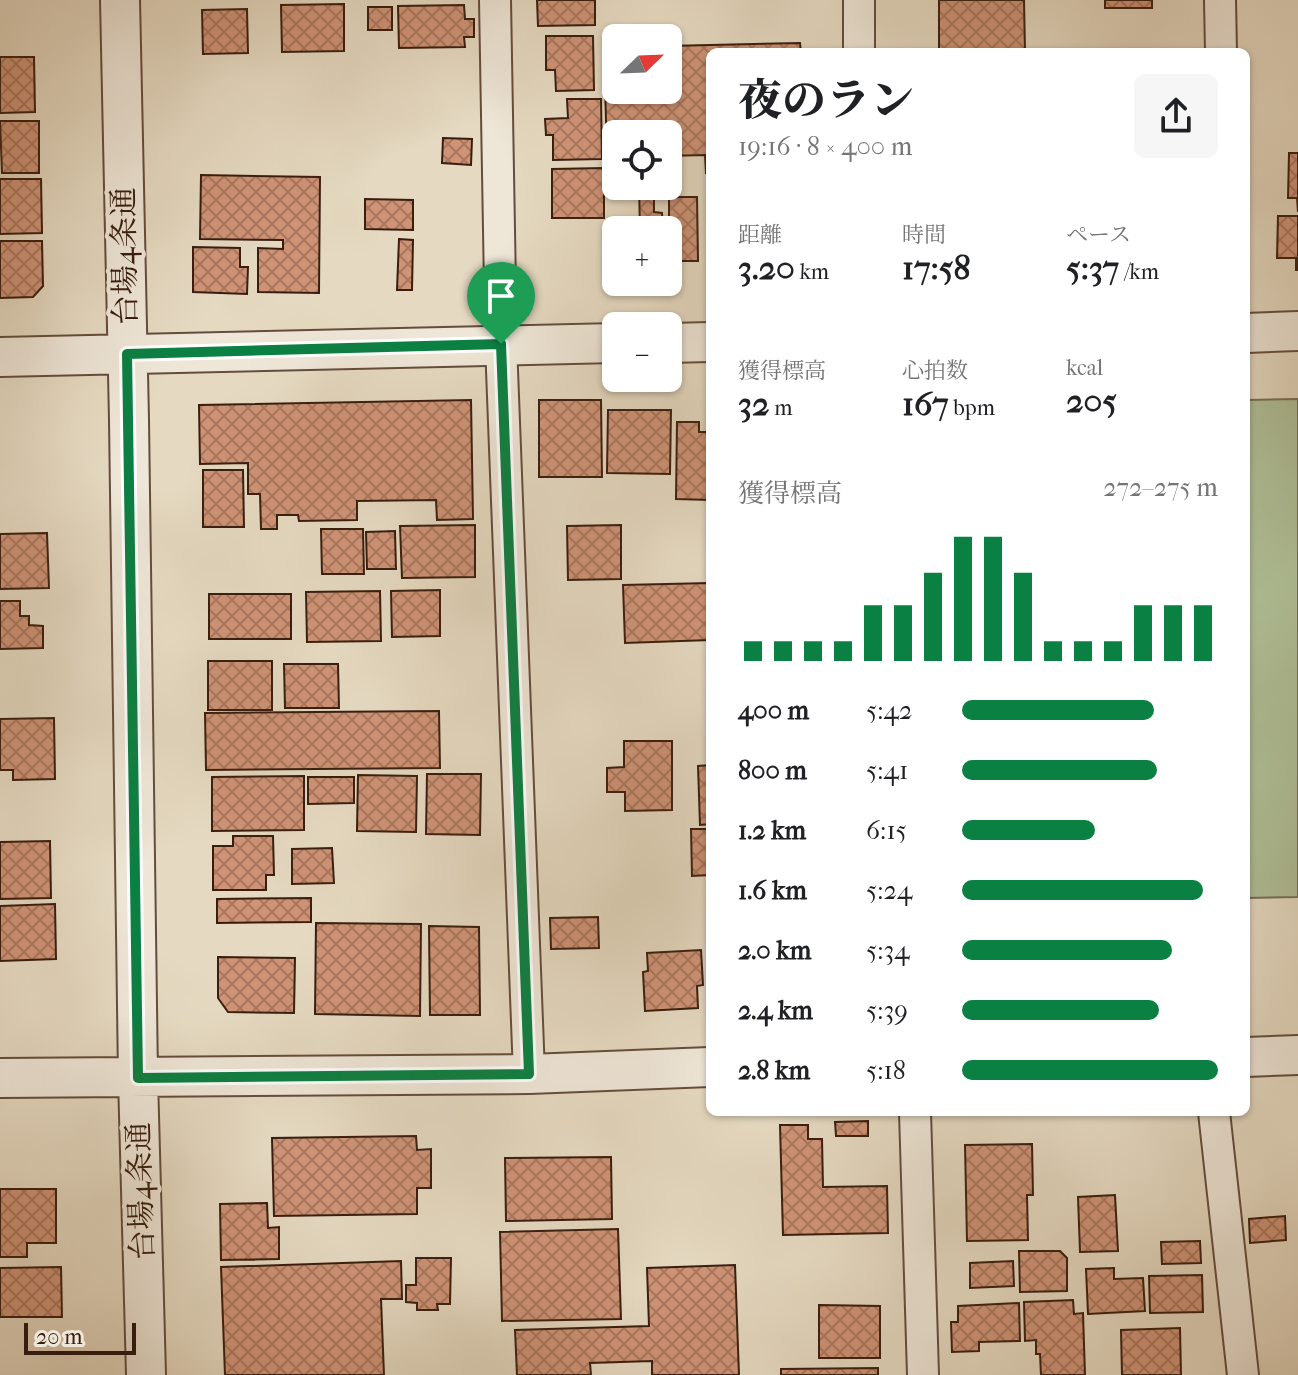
<!DOCTYPE html>
<html lang="ja">
<head>
<meta charset="utf-8">
<style>
  :root { --surface:#fff; --page:#f6f6f6; --text:#202124; --muted:#757577; --accent:#0b8043 }
  body { margin:0; font-family:"IM FELL French Canon","Noto Serif JP",serif; background:var(--page); color:var(--text); height:100vh; display:flex; flex-direction:column; font-size:30px; white-space:nowrap }
  * { box-sizing:border-box; margin:0 }
  p { font-size:26px; color:var(--muted) }
  .icon { flex:none; width:44px; height:44px; fill:none; stroke:currentColor; stroke-width:2; stroke-linecap:round; stroke-linejoin:round }
  .map { position:relative; flex:1; overflow:hidden }
  .drawer { position:absolute; left:706px; top:48px; width:544px; height:1068px; display:flex; flex-direction:column; background:var(--surface); border-radius:12px; box-shadow:0 2px 6px #0004 }
  .drawer>* { flex:none }
  .needle { width:52px; rotate:67deg }
  .fabs { position:absolute; left:602px; top:24px; display:grid; gap:16px }
  .fabs a { display:grid; place-items:center; width:80px; height:80px; border-radius:12px; background:var(--surface); box-shadow:0 2px 6px #0004; font-size:40px }
  .scale { position:absolute; left:24px; bottom:20px; width:112px; box-sizing:border-box; padding-left:8px; border:4px solid #391e0f; border-top:0; font-size:22px; line-height:28px; white-space:nowrap; color:#391e0f; -webkit-text-stroke:6px #eee6d7; paint-order:stroke }
  .pin { position:absolute; display:grid; place-items:center; width:68px; height:68px; color:#fff; margin:-82px -34px; border-radius:50% 50% 50% 0; rotate:-45deg; box-shadow:0 0 8px #0007 }
  .pin .icon { rotate:45deg }
  .round { display:grid; place-items:center; flex:none; width:84px; height:84px; border-radius:12px; background:var(--page) }
  .headline { display:flex; align-items:center; justify-content:space-between; height:136px; padding:0 32px }
  h1 { font-size:44px; font-weight:800; line-height:60px }
  .figures { display:grid; grid-template-columns:repeat(3,1fr); gap:12px; height:136px; padding:8px 32px }
  .figures div { display:grid; align-content:center }
  .figures b { font-size:34px; font-weight:800 }
  .figures small { font-size:22px; font-weight:400 }
  .figures p { font-size:22px }
  .chart { height:224px; padding:16px 32px }
  .chart p { display:flex; justify-content:space-between }
  .chart svg { width:100%; height:144px; margin-top:8px; stroke:var(--accent); stroke-width:6 }
  ul { padding:0 32px; list-style:none; font-size:26px }
  li { display:grid; grid-template-columns:128px 96px 1fr; align-items:center; height:60px }
  li i { height:20px; border-radius:10px; background:var(--accent) }
  .map>svg:first-child { display:block }
  .green { fill:#afc098; stroke:#746f54; stroke-width:2 }
  .building { fill:url(#building-cross-hatch); stroke:#391e0f; stroke-width:2 }
  .lines { fill:none; stroke-linecap:round; stroke-linejoin:round }
  .minor-casing { stroke:#644d3c; stroke-width:34 }
  .tertiary-casing { stroke:#644d3c; stroke-width:42 }
  .minor { stroke:#eee6d7; stroke-width:30 }
  .tertiary { stroke:#eee6d7; stroke-width:38 }
  .route-casing { stroke:#fff; stroke-width:16 }
  .route { stroke:#0b8043; stroke-width:10 }
  .labels { text-anchor:middle; dominant-baseline:central; stroke-width:8; stroke-linejoin:round; paint-order:stroke }
  .street-label { font-size:30px; fill:#391e0f; stroke:#eee6d7 }
</style>
</head>
<body>
<div class="map">
<svg width="1298" height="1375" viewBox="0 0 1298 1375">
  <defs>
    <pattern id="building-cross-hatch" width="8" height="8" patternUnits="userSpaceOnUse" patternTransform="scale(2)"><rect width="8" height="8" fill="#cf9376"/><path d="M0 0l8 8M0 8l8-8" fill="none" stroke="#a9775f"/></pattern>
  </defs>
  <rect width="100%" height="100%" fill="#e5d9c1"/>
  <filter id="stains"><feTurbulence type="fractalNoise" baseFrequency=".0025" numOctaves="4"/><feColorMatrix values="0 0 0 0 .2 0 0 0 0 .09 0 0 0 0 .02 0 0 0 .5 -.17"/></filter>
  <radialGradient id="worn" r=".72"><stop offset=".6" stop-color="#630" stop-opacity="0"/><stop offset="1" stop-color="#630" stop-opacity=".3"/></radialGradient>
  <path class="green" d="M 1298,399 L 1298,897 L 1246,898 L 1246,400 Z"/>
  <path class="building" d="M 537,0 L 595,0 L 595,25 L 538,26 Z
    M 939,0 L 1024,0 L 1025,52 L 939,52 Z
    M 1105,0 L 1152,0 L 1152,8 L 1105,8 Z
    M 344,4 L 344,51 L 282,52 L 281,5 Z
    M 464,5 L 465,19 L 474,19 L 474,37 L 464,37 L 465,47 L 399,48 L 398,6 Z
    M 368,7 L 392,7 L 392,30 L 368,30 Z
    M 247,9 L 248,53 L 203,54 L 202,10 Z
    M 546,36 L 593,36 L 594,90 L 556,91 L 555,70 L 546,70 Z
    M 800,43 L 801,52 L 710,52 L 710,173 L 706,173 L 705,155 L 668,156 L 668,134 L 616,134 L 616,157 L 607,158 L 604,48 L 616,47 L 616,90 L 668,90 L 668,46 Z
    M 0,57 L 34,57 L 35,112 L 0,113 Z
    M 567,99 L 601,99 L 602,159 L 553,160 L 553,135 L 546,135 L 545,119 L 568,118 Z
    M 0,121 L 39,121 L 39,173 L 2,173 Z
    M 443,138 L 472,139 L 471,165 L 442,163 Z
    M 1289,153 L 1298,153 L 1298,212 L 1297,198 L 1288,198 Z
    M 604,168 L 604,218 L 552,218 L 552,169 Z
    M 201,175 L 320,177 L 319,293 L 258,292 L 258,248 L 283,249 L 283,240 L 200,239 Z
    M 0,179 L 41,179 L 42,233 L 0,234 Z
    M 639,186 L 662,186 L 662,197 L 654,197 L 654,212 L 662,213 L 663,230 L 640,230 Z
    M 669,197 L 697,197 L 698,261 L 669,261 Z
    M 365,199 L 413,200 L 413,230 L 365,229 Z
    M 1278,216 L 1298,216 L 1298,270 L 1296,270 L 1296,258 L 1277,258 Z
    M 399,239 L 413,240 L 412,290 L 397,290 Z
    M 0,241 L 42,241 L 43,286 L 33,297 L 0,298 Z
    M 193,247 L 240,248 L 240,267 L 248,267 L 247,294 L 193,292 Z
    M 471,400 L 473,519 L 437,520 L 436,500 L 357,501 L 357,520 L 299,521 L 298,515 L 277,515 L 277,529 L 261,529 L 260,494 L 248,494 L 248,463 L 200,464 L 199,405 Z
    M 539,400 L 601,400 L 602,477 L 539,477 Z
    M 608,410 L 671,410 L 670,474 L 607,473 Z
    M 677,422 L 699,422 L 699,432 L 710,432 L 710,500 L 676,499 Z
    M 203,470 L 243,470 L 244,527 L 203,527 Z
    M 475,525 L 475,577 L 402,578 L 400,526 Z
    M 621,525 L 621,579 L 568,580 L 567,526 Z
    M 321,529 L 363,529 L 364,574 L 322,574 Z
    M 395,531 L 396,569 L 367,569 L 366,532 Z
    M 47,533 L 49,588 L 0,589 L 0,534 Z
    M 710,583 L 710,640 L 625,643 L 623,585 Z
    M 440,590 L 440,636 L 392,637 L 391,591 Z
    M 380,591 L 381,641 L 307,642 L 306,592 Z
    M 209,594 L 291,594 L 291,639 L 209,639 Z
    M 0,601 L 20,601 L 20,616 L 29,616 L 29,625 L 43,626 L 43,648 L 0,649 Z
    M 208,661 L 272,661 L 272,710 L 208,710 Z
    M 284,664 L 338,664 L 339,708 L 285,708 Z
    M 439,711 L 440,768 L 206,770 L 205,713 Z
    M 54,718 L 55,779 L 13,780 L 13,770 L 0,770 L 0,719 Z
    M 624,741 L 672,741 L 672,810 L 625,811 L 625,792 L 607,792 L 607,768 L 624,767 Z
    M 710,765 L 710,824 L 700,825 L 698,766 Z
    M 427,774 L 481,774 L 480,835 L 426,834 Z
    M 358,775 L 417,776 L 416,832 L 357,831 Z
    M 304,776 L 304,830 L 212,831 L 212,777 Z
    M 308,777 L 354,777 L 354,803 L 308,804 Z
    M 691,829 L 710,829 L 710,875 L 692,876 Z
    M 233,836 L 273,836 L 274,875 L 266,875 L 266,890 L 213,890 L 213,846 L 233,846 Z
    M 50,841 L 51,898 L 0,899 L 0,842 Z
    M 332,848 L 334,883 L 292,884 L 292,849 Z
    M 311,898 L 311,922 L 217,923 L 217,899 Z
    M 55,904 L 56,959 L 0,961 L 0,906 Z
    M 598,917 L 599,948 L 551,949 L 550,918 Z
    M 316,923 L 421,924 L 420,1016 L 315,1014 Z
    M 429,926 L 479,927 L 480,1015 L 430,1015 Z
    M 701,950 L 703,985 L 697,986 L 698,1008 L 645,1011 L 643,972 L 648,971 L 647,953 Z
    M 218,957 L 295,958 L 294,1013 L 228,1012 L 218,998 Z
    M 868,1121 L 868,1136 L 836,1136 L 835,1122 Z
    M 780,1125 L 808,1125 L 808,1139 L 822,1139 L 823,1187 L 887,1186 L 888,1233 L 783,1235 Z
    M 416,1136 L 417,1150 L 431,1149 L 431,1188 L 417,1188 L 417,1214 L 274,1216 L 272,1138 Z
    M 1032,1144 L 1033,1195 L 1027,1195 L 1028,1240 L 967,1241 L 965,1145 Z
    M 611,1157 L 612,1219 L 506,1221 L 505,1158 Z
    M 0,1189 L 56,1189 L 56,1243 L 27,1243 L 27,1257 L 0,1257 Z
    M 1115,1195 L 1118,1251 L 1080,1252 L 1078,1197 Z
    M 267,1203 L 268,1228 L 279,1227 L 279,1259 L 221,1260 L 220,1204 Z
    M 1285,1216 L 1286,1240 L 1250,1243 L 1249,1219 Z
    M 618,1229 L 621,1319 L 502,1321 L 500,1232 Z
    M 1200,1241 L 1201,1263 L 1162,1264 L 1161,1242 Z
    M 1019,1251 L 1060,1251 L 1067,1258 L 1067,1291 L 1020,1292 Z
    M 416,1258 L 451,1258 L 450,1304 L 437,1304 L 438,1310 L 417,1310 L 417,1303 L 406,1302 L 406,1285 L 416,1285 Z
    M 401,1261 L 402,1299 L 381,1299 L 384,1375 L 225,1375 L 221,1267 Z
    M 1013,1261 L 1014,1286 L 970,1288 L 970,1263 Z
    M 735,1265 L 739,1375 L 652,1375 L 652,1361 L 590,1363 L 591,1375 L 517,1375 L 515,1330 L 649,1326 L 647,1268 Z
    M 61,1267 L 62,1317 L 0,1317 L 0,1268 Z
    M 1114,1268 L 1114,1279 L 1143,1278 L 1145,1311 L 1088,1314 L 1086,1269 Z
    M 1202,1275 L 1203,1312 L 1150,1313 L 1149,1276 Z
    M 1073,1300 L 1074,1314 L 1083,1313 L 1085,1375 L 1041,1375 L 1040,1354 L 1036,1354 L 1036,1340 L 1025,1341 L 1024,1302 Z
    M 1019,1303 L 1020,1341 L 979,1342 L 979,1351 L 952,1352 L 951,1322 L 958,1322 L 958,1306 Z
    M 819,1305 L 880,1306 L 880,1358 L 819,1358 Z
    M 1180,1328 L 1181,1375 L 1122,1375 L 1121,1330 Z
    M 878,1368 L 878,1375 L 781,1375 L 781,1369 Z"/>
  <g class="lines">
    <g class="minor-casing">
      <path id="minor" d="M 495,0 L 501,344 L 529,1074
        M 859,0 L 859,52
        M 1220,0 L 1221,52
        M 915,1112 L 923,1375
        M 1214,1112 L 1243,1375"/>
    </g>
    <g class="tertiary-casing">
      <path id="tertiary" d="M 120,0 L 129,420 L 138,1078 L 146,1375
        M 1246,333 L 1298,331
        M 668,343 L 710,342
        M 0,357 L 616,343
        M 1246,1057 L 1298,1055
        M 0,1078 L 529,1074 L 710,1067"/>
    </g>
    <use href="#minor" class="minor"/>
    <use href="#tertiary" class="tertiary"/>
  </g>
  <g class="lines">
    <g class="route-casing">
      <path id="route" d="M 501,344 L 529,1074 L 138,1078 L 127,354 Z"/>
    </g>
    <use href="#route" class="route"/>
  </g>
  <g class="labels">
    <g class="street-label">
      <text transform="translate(125 256) rotate(-91)">台場4条通</text>
      <text transform="translate(141 1191) rotate(-92)">台場4条通</text>
    </g>
  </g>
  <rect width="100%" height="100%" filter="url(#stains)"/>
  <rect width="100%" height="100%" fill="url(#worn)"/>
</svg>
<div class="fabs">
<a><svg class="needle" viewBox="-14 -14 28 28"><path d="M0-13l5 13h-10z" fill="#e53935"/><path d="M0 13l5-13h-10z" fill="#757577"/></svg></a>
<a><svg class="icon" aria-label="locate" viewBox="0 0 24 24"><circle cx="12" cy="12" r="6"/><path d="M12 2v4M12 18v4M2 12h4M18 12h4"/></svg></a>
<a>+</a>
<a>−</a>
</div>
<div class="scale">20 m</div>
<div class="pin" style="left:501px;top:344px;background:#1e9e55"><svg class="icon" aria-label="arrive" viewBox="0 0 24 24"><path d="M6 21V4h12l-3 4 3 4H6"/></svg></div>
<section class="drawer">
<div class="headline"><div><h1>夜のラン</h1><p>19:16 · 8 × 400 m</p></div><a class="round"><svg class="icon" aria-label="share" viewBox="0 0 24 24"><path d="M12 15V3M7 8l5-5 5 5M5 13v7h14v-7"/></svg></a></div>
<div class="figures">
<div><p>距離</p><b>3.20<small> km</small></b></div>
<div><p>時間</p><b>17:58</b></div>
<div><p>ペース</p><b>5:37<small> /km</small></b></div>
</div>
<div class="figures">
<div><p>獲得標高</p><b>32<small> m</small></b></div>
<div><p>心拍数</p><b>167<small> bpm</small></b></div>
<div><p>kcal</p><b>205</b></div>
</div>
<div class="chart"><p><span>獲得標高</span>272–275 m</p>
<svg viewBox="0 0 160 44" preserveAspectRatio="none"><path d="M5 44V38M15 44V38M25 44V38M35 44V38M45 44V27M55 44V27M65 44V17M75 44V6M85 44V6M95 44V17M105 44V38M115 44V38M125 44V38M135 44V27M145 44V27M155 44V27"/></svg>
</div>
<ul>
<li><b>400 m</b>5:42<i style="width:75%"></i></li>
<li><b>800 m</b>5:41<i style="width:76%"></i></li>
<li><b>1.2 km</b>6:15<i style="width:52%"></i></li>
<li><b>1.6 km</b>5:24<i style="width:94%"></i></li>
<li><b>2.0 km</b>5:34<i style="width:82%"></i></li>
<li><b>2.4 km</b>5:39<i style="width:77%"></i></li>
<li><b>2.8 km</b>5:18<i style="width:100%"></i></li>
</ul>
</section>
</div>
</body>
</html>
